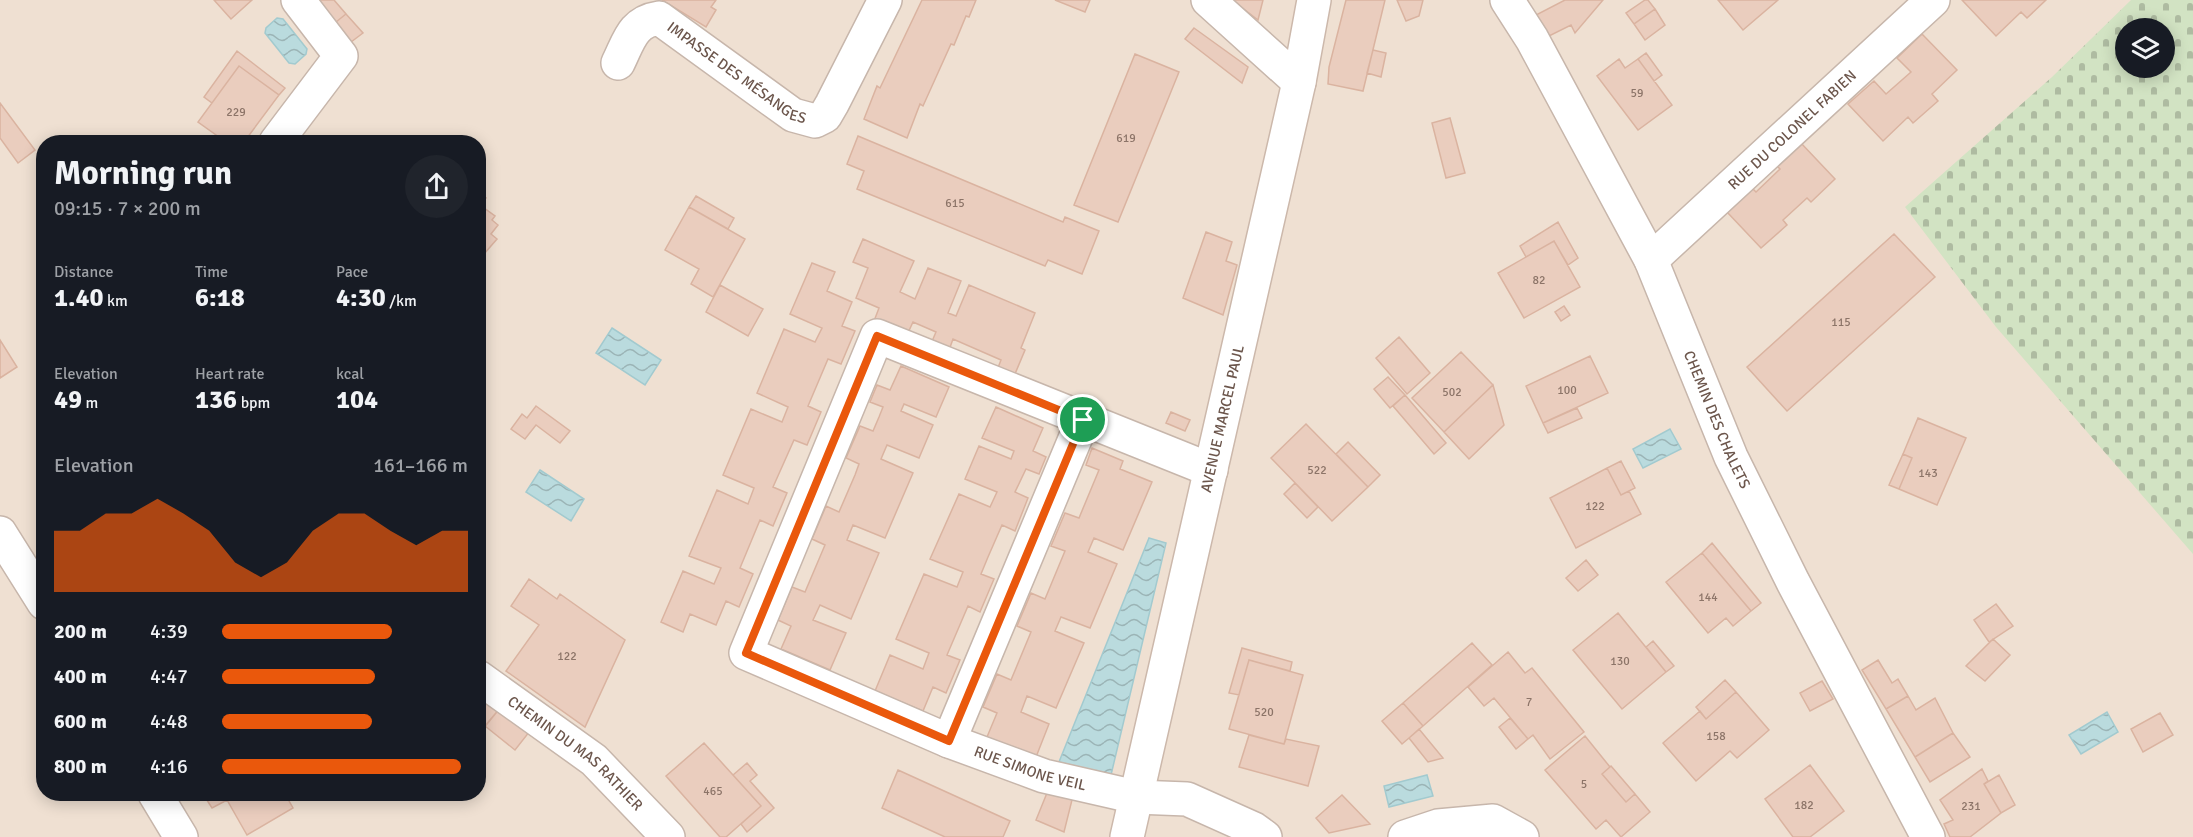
<!DOCTYPE html>
<html lang="en">
<head>
<meta charset="utf-8">
<style>
  :root { --surface:#171b24; --page:#20242c; --text:#f1f3f6; --muted:#9ea1a6; --accent:#ea580c }
  body { margin:0; font-family:Signika,sans-serif; background:var(--page); color:var(--text); height:100vh; display:flex; flex-direction:column; font-size:22px; white-space:nowrap }
  * { box-sizing:border-box; margin:0 }
  p { font-size:20px; color:var(--muted) }
  .icon { flex:none; width:33px; height:33px; fill:none; stroke:currentColor; stroke-width:2; stroke-linecap:round; stroke-linejoin:round }
  .map { position:relative; flex:1; overflow:hidden }
  .panel { position:absolute; left:36px; top:135px; width:450px; height:666px; display:flex; flex-direction:column; background:var(--surface); border-radius:24px; box-shadow:0 3px 15px #0003 }
  .panel>* { flex:none }
  .buttons { position:absolute; left:2115px; top:18px; display:grid; gap:12px }
  .buttons a { display:grid; place-items:center; width:60px; height:60px; border-radius:50%; background:var(--surface); box-shadow:0 3px 15px #0003; font-size:30px }
  .pin { position:absolute; display:grid; place-items:center; width:51px; height:51px; color:#fff; margin:-26px; border:3px solid #fff; border-radius:50%; box-shadow:0 2px 6px #0007 }
  .round { display:grid; place-items:center; flex:none; width:63px; height:63px; border-radius:32px; background:var(--page) }
  .summary { display:flex; align-items:center; justify-content:space-between; height:102px; padding:0 18px }
  h1 { font-size:33px; font-weight:700; line-height:45px }
  .figures { display:grid; grid-template-columns:repeat(3,1fr); gap:9px; height:102px; padding:6px 18px }
  .figures div { display:grid; align-content:center }
  .figures b { font-size:26px; font-weight:700 }
  .figures small { font-size:16px; font-weight:400 }
  .figures p { font-size:16px }
  .chart { height:168px; padding:12px 18px }
  .chart p { display:flex; justify-content:space-between }
  .chart svg { width:100%; height:108px; margin-top:6px; fill:var(--accent); opacity:.7 }
  ul { padding:0 18px; list-style:none; font-size:20px }
  li { display:grid; grid-template-columns:96px 72px 1fr; align-items:center; height:45px }
  li i { height:15px; border-radius:8px; background:var(--accent) }
  .map>svg:first-child { display:block }
  .residential { fill:#efe0d2; fill-rule:evenodd }
  .cemetery { fill:url(#cemetery-stones); fill-rule:evenodd }
  .water { fill:url(#water-waves); stroke:#a2cacf; stroke-width:1.5 }
  .building { fill:#eacdbe; stroke:#dab3a0; stroke-width:1.5 }
  .lines { fill:none; stroke-linecap:round; stroke-linejoin:round }
  .street-casing { stroke:#c7b6ab; stroke-width:36 }
  .secondary-casing { stroke:#ccb8ab; stroke-width:36 }
  .street { stroke:#fff; stroke-width:33 }
  .secondary { stroke:#fff; stroke-width:33 }
  .route-casing { stroke:#fff; stroke-width:12 }
  .route { stroke:#ea580c; stroke-width:8 }
  .labels { text-anchor:middle; dominant-baseline:central; stroke-width:6; stroke-linejoin:round; paint-order:stroke }
  .number-label { font-size:12px; fill:#8c7468 }
  .street-label { font-size:15px; fill:#6c564c; stroke:#fcf3e7 }
</style>
</head>
<body>
<div class="map">
<svg width="2193" height="837" viewBox="0 0 2193 837">
  <defs>
    <pattern id="cemetery-stones" width="16" height="16" patternUnits="userSpaceOnUse" patternTransform="scale(1.5)"><rect width="16" height="16" fill="#d2e3c3"/><path d="M2 7V4a2 2 0 0 1 4 0v3zM10 15v-3a2 2 0 0 1 4 0v3z" fill="#aebba1"/></pattern>
    <pattern id="water-waves" width="16" height="10" patternUnits="userSpaceOnUse" patternTransform="scale(1.5)"><rect width="16" height="10" fill="#badbde"/><path d="M0 5q4-4 8 0t8 0" fill="none" stroke="#9bb4b6"/></pattern>
  </defs>
  <rect width="100%" height="100%" fill="#f8eee2"/>
  <path class="residential" d="M 0,0 L 2193,0 L 2193,837 L 0,837 ZM 2126,28 L 2164,28 L 2164,68 L 2126,68 ZM 44,142 L 478,142 L 478,794 L 44,794 Z"/>
  <path class="cemetery" d="M 2131,0 L 2193,0 L 2193,554 L 1996,327 L 1905,207 L 2052,77 ZM 2126,28 L 2164,28 L 2164,68 L 2126,68 Z"/>
  <path class="water" d="M 277,18 L 283,19 L 307,49 L 306,54 L 295,64 L 289,63 L 265,33 L 266,28 Z
    M 612,328 L 661,360 L 645,385 L 596,353 Z
    M 1670,429 L 1681,449 L 1643,468 L 1633,449 Z
    M 540,470 L 584,499 L 571,521 L 526,492 Z
    M 1149,538 L 1166,543 L 1111,775 L 1059,762 Z
    M 2107,712 L 2118,732 L 2081,754 L 2069,735 Z
    M 1427,775 L 1433,796 L 1389,807 L 1384,786 Z"/>
  <path class="building" d="M 214,0 L 252,0 L 231,19 Z
    M 321,0 L 334,0 L 346,14 L 331,26 L 314,6 Z
    M 662,0 L 716,0 L 711,7 L 716,10 L 706,27 Z
    M 922,0 L 976,0 L 969,17 L 966,16 L 954,45 L 951,44 L 923,106 L 920,104 L 907,138 L 864,119 L 877,86 L 880,88 Z
    M 1055,0 L 1090,0 L 1085,12 Z
    M 1232,0 L 1263,0 L 1258,20 Z
    M 1346,0 L 1385,0 L 1363,91 L 1328,84 L 1329,67 Z
    M 1397,0 L 1423,0 L 1419,16 L 1406,21 Z
    M 1565,0 L 1603,0 L 1575,33 L 1571,25 L 1545,38 L 1534,16 Z
    M 1645,0 L 1648,0 L 1655,9 L 1634,24 L 1626,13 Z
    M 1718,0 L 1778,0 L 1743,30 Z
    M 1962,0 L 2046,0 L 2027,18 L 2021,12 L 1996,36 Z
    M 1655,9 L 1665,25 L 1645,40 L 1634,24 Z
    M 346,14 L 363,33 L 347,45 L 331,26 Z
    M 1194,28 L 1248,67 L 1242,83 L 1185,39 Z
    M 1922,34 L 1957,70 L 1932,94 L 1938,101 L 1913,123 L 1908,117 L 1883,141 L 1848,104 L 1874,81 L 1886,94 L 1911,72 L 1897,58 Z
    M 1373,50 L 1386,53 L 1381,77 L 1367,73 Z
    M 237,51 L 285,88 L 279,95 L 239,66 L 212,103 L 204,97 Z
    M 1646,53 L 1662,75 L 1654,81 L 1638,59 Z
    M 1135,54 L 1179,72 L 1118,222 L 1074,205 Z
    M 1619,59 L 1625,68 L 1638,59 L 1672,105 L 1638,130 L 1597,76 Z
    M 239,66 L 279,95 L 244,142 L 226,142 L 198,122 Z
    M 0,103 L 35,150 L 18,163 L 0,138 Z
    M 1450,118 L 1465,173 L 1446,178 L 1432,123 Z
    M 858,136 L 1063,222 L 1065,217 L 1099,231 L 1082,274 L 1048,260 L 1045,266 L 857,189 L 864,171 L 847,164 Z
    M 1800,142 L 1835,179 L 1811,202 L 1807,198 L 1783,220 L 1787,225 L 1761,248 L 1727,212 L 1752,188 L 1756,192 L 1780,169 L 1776,165 Z
    M 478,193 L 486,198 L 480,205 L 495,216 L 492,220 L 498,225 L 491,234 L 497,239 L 484,254 L 478,250 Z
    M 696,196 L 734,218 L 728,229 L 689,207 Z
    M 689,207 L 745,239 L 713,297 L 691,284 L 699,269 L 665,250 Z
    M 1558,222 L 1578,258 L 1568,265 L 1554,241 L 1526,257 L 1520,246 Z
    M 1206,232 L 1232,242 L 1226,261 L 1237,265 L 1223,315 L 1183,298 Z
    M 1894,234 L 1935,277 L 1787,411 L 1747,367 Z
    M 863,239 L 914,261 L 900,292 L 915,299 L 928,268 L 961,281 L 948,313 L 956,316 L 969,285 L 1035,313 L 1021,348 L 1025,350 L 1012,381 L 996,373 L 1001,360 L 953,339 L 948,353 L 930,346 L 936,332 L 913,322 L 907,335 L 874,321 L 879,308 L 856,298 L 868,268 L 853,262 Z
    M 1554,241 L 1580,287 L 1524,318 L 1498,273 Z
    M 812,263 L 835,272 L 827,291 L 852,302 L 842,326 L 855,331 L 841,364 L 828,359 L 808,406 L 821,412 L 807,445 L 794,440 L 773,487 L 787,493 L 773,526 L 760,520 L 740,568 L 753,574 L 739,607 L 726,601 L 716,625 L 690,614 L 683,632 L 661,622 L 683,571 L 714,584 L 721,568 L 689,556 L 717,490 L 748,504 L 754,488 L 723,475 L 751,409 L 782,422 L 788,407 L 757,393 L 784,329 L 815,342 L 822,328 L 790,314 Z
    M 720,285 L 763,309 L 748,336 L 706,312 Z
    M 1564,306 L 1570,315 L 1561,321 L 1555,312 Z
    M 1399,337 L 1430,373 L 1407,394 L 1376,358 Z
    M 0,340 L 17,367 L 0,378 Z
    M 1461,352 L 1493,385 L 1444,432 L 1412,398 Z
    M 1590,356 L 1608,393 L 1543,423 L 1526,386 Z
    M 901,366 L 949,387 L 936,417 L 904,404 L 901,411 L 933,425 L 919,458 L 887,445 L 881,459 L 913,473 L 885,538 L 853,525 L 847,540 L 879,553 L 851,619 L 820,605 L 813,620 L 846,633 L 830,670 L 781,649 L 791,626 L 778,620 L 792,587 L 805,592 L 825,545 L 812,539 L 826,506 L 839,512 L 855,475 L 859,464 L 846,458 L 860,426 L 873,431 L 879,417 L 883,407 L 870,402 L 877,385 L 890,390 Z
    M 1388,377 L 1405,395 L 1390,408 L 1374,389 Z
    M 1493,385 L 1504,425 L 1469,459 L 1444,432 Z
    M 1405,395 L 1446,443 L 1434,454 L 1393,406 Z
    M 536,406 L 570,431 L 560,443 L 536,425 L 525,439 L 511,429 L 522,414 L 527,418 Z
    M 996,407 L 1043,428 L 1033,451 L 1046,457 L 1039,474 L 1026,469 L 1015,492 L 1028,498 L 1015,531 L 1002,525 L 988,557 L 981,574 L 994,579 L 980,612 L 968,606 L 947,655 L 960,660 L 946,693 L 933,687 L 923,711 L 875,691 L 890,655 L 923,669 L 929,653 L 896,639 L 924,574 L 957,587 L 963,572 L 930,559 L 959,494 L 990,507 L 997,492 L 965,479 L 979,446 L 1011,459 L 1014,451 L 982,438 Z
    M 1577,408 L 1582,418 L 1548,433 L 1543,423 Z
    M 1171,412 L 1190,420 L 1185,431 L 1166,423 Z
    M 1918,418 L 1966,438 L 1937,505 L 1899,489 L 1912,458 L 1903,454 Z
    M 1306,424 L 1368,487 L 1332,521 L 1271,458 Z
    M 1348,442 L 1380,475 L 1368,487 L 1336,454 Z
    M 1092,448 L 1123,461 L 1120,469 L 1152,482 L 1123,550 L 1094,538 L 1088,552 L 1117,564 L 1090,628 L 1061,617 L 1055,631 L 1084,643 L 1056,708 L 1027,696 L 1021,712 L 1049,724 L 1036,757 L 987,737 L 997,713 L 983,707 L 997,674 L 1011,680 L 1031,632 L 1017,626 L 1031,593 L 1045,599 L 1065,551 L 1051,546 L 1065,513 L 1079,518 L 1099,470 L 1086,465 Z
    M 1903,454 L 1912,458 L 1899,489 L 1889,485 Z
    M 1621,461 L 1635,488 L 1621,495 L 1607,468 Z
    M 1607,468 L 1621,495 L 1629,491 L 1641,514 L 1576,548 L 1550,498 Z
    M 1295,483 L 1318,507 L 1307,518 L 1284,494 Z
    M 1712,543 L 1761,603 L 1751,611 L 1702,553 Z
    M 1702,553 L 1751,611 L 1733,626 L 1726,618 L 1708,633 L 1666,582 Z
    M 1586,560 L 1598,575 L 1578,591 L 1566,578 Z
    M 529,579 L 557,599 L 560,594 L 625,640 L 585,727 L 506,671 L 539,625 L 511,606 Z
    M 1996,604 L 2013,626 L 1989,642 L 1974,620 Z
    M 1618,613 L 1666,672 L 1622,709 L 1573,650 Z
    M 1993,639 L 2010,655 L 1985,681 L 1966,666 Z
    M 1653,641 L 1674,666 L 1666,672 L 1646,647 Z
    M 1472,643 L 1492,665 L 1423,726 L 1403,703 Z
    M 1242,648 L 1292,662 L 1290,671 L 1249,660 L 1239,695 L 1229,693 Z
    M 1508,652 L 1525,673 L 1532,668 L 1584,732 L 1550,759 L 1533,735 L 1528,739 L 1494,698 L 1484,706 L 1468,687 Z
    M 1249,660 L 1303,675 L 1284,744 L 1229,729 Z
    M 1878,660 L 1892,683 L 1898,679 L 1908,696 L 1886,709 L 1862,670 Z
    M 1725,680 L 1736,692 L 1706,719 L 1696,707 Z
    M 1822,681 L 1833,699 L 1810,711 L 1800,693 Z
    M 1736,692 L 1769,730 L 1737,758 L 1730,751 L 1696,781 L 1663,743 L 1700,711 L 1706,719 Z
    M 484,695 L 500,708 L 479,734 L 478,703 Z
    M 1908,696 L 1916,710 L 1935,698 L 1953,733 L 1915,757 L 1886,709 Z
    M 1403,703 L 1423,726 L 1402,744 L 1382,721 Z
    M 500,708 L 530,731 L 515,750 L 485,726 Z
    M 2160,713 L 2173,735 L 2143,752 L 2131,729 Z
    M 1510,718 L 1528,739 L 1516,749 L 1499,727 Z
    M 1419,729 L 1443,758 L 1428,762 L 1409,738 Z
    M 1953,733 L 1970,757 L 1930,782 L 1915,757 Z
    M 1249,735 L 1284,744 L 1286,739 L 1319,746 L 1308,786 L 1239,767 Z
    M 1585,736 L 1610,767 L 1602,774 L 1626,802 L 1635,794 L 1650,812 L 1621,837 L 1606,820 L 1596,829 L 1545,770 Z
    M 704,743 L 761,806 L 726,837 L 720,837 L 666,776 Z
    M 747,763 L 757,775 L 750,781 L 774,808 L 747,832 L 741,824 L 761,806 L 733,775 Z
    M 1810,765 L 1844,811 L 1810,837 L 1793,837 L 1765,799 Z
    M 1611,766 L 1635,794 L 1626,802 L 1602,774 Z
    M 1982,769 L 1988,781 L 1984,784 L 2001,813 L 1970,837 L 1950,837 L 1944,824 L 1953,820 L 1940,800 Z
    M 898,770 L 1010,821 L 1003,837 L 945,837 L 882,808 Z
    M 1999,775 L 2015,805 L 2001,813 L 1984,784 Z
    M 1049,788 L 1072,800 L 1064,832 L 1036,820 Z
    M 203,794 L 285,794 L 293,808 L 247,835 L 227,800 L 212,808 Z
    M 1342,795 L 1370,824 L 1329,833 L 1316,818 Z"/>
  <g class="lines">
    <g class="street-casing">
      <g id="street">
        <path d="M 1208,0 L 1299,82"/>
        <path id="s1" d="M 1507,0 L 1532,39 L 1651,260 L 1731,457 L 1793,582 L 1928,837"/>
        <path id="s2" d="M 618,63 C 629,41 632,22 659,18 L 793,115 L 815,121 L 825,116 L 832,104 L 885,0"/>
        <path d="M 276,142 L 341,56 L 298,0"/>
        <path id="s3" d="M 1651,260 L 1933,0"/>
        <path id="s4" d="M 1211,470 L 877,336 L 746,653 L 949,741 L 1044,776 L 1136,797 L 1187,799 L 1254,829 L 1265,837"/>
        <path d="M 0,533 L 44,603"/>
        <path id="s5" d="M 478,677 L 594,760 L 668,837"/>
        <path d="M 949,741 L 1083,420"/>
        <path d="M 155,794 L 181,837"/>
        <path d="M 1405,837 L 1438,826 L 1493,821 L 1522,837"/>
      </g>
    </g>
    <g class="secondary-casing">
      <g id="secondary">
        <path id="s6" d="M 1127,837 L 1299,82 L 1314,0"/>
      </g>
    </g>
    <use href="#street" class="street"/>
    <use href="#secondary" class="secondary"/>
  </g>
  <g class="lines">
    <g class="route-casing">
      <path id="route" d="M 877,336 L 1083,420 L 949,741 L 746,653 Z"/>
    </g>
    <use href="#route" class="route"/>
  </g>
  <g class="labels">
    <g class="number-label">
      <text x="1637" y="93">59</text>
      <text x="236" y="112">229</text>
      <text x="1126" y="138">619</text>
      <text x="955" y="203">615</text>
      <text x="1539" y="280">82</text>
      <text x="1841" y="322">115</text>
      <text x="1567" y="390">100</text>
      <text x="1452" y="392">502</text>
      <text x="1317" y="470">522</text>
      <text x="1928" y="473">143</text>
      <text x="1595" y="506">122</text>
      <text x="1708" y="597">144</text>
      <text x="567" y="656">122</text>
      <text x="1620" y="661">130</text>
      <text x="1529" y="702">7</text>
      <text x="1264" y="712">520</text>
      <text x="1716" y="736">158</text>
      <text x="1584" y="784">5</text>
      <text x="713" y="791">465</text>
      <text x="1804" y="805">182</text>
      <text x="1971" y="806">231</text>
    </g>
    <g class="street-label">
      <text stroke="none"><textPath href="#s2" startOffset="160">IMPASSE DES MÉSANGES</textPath></text>
      <text stroke="none"><textPath href="#s3" startOffset="192">RUE DU COLONEL FABIEN</textPath></text>
      <text stroke="none"><textPath href="#s1" startOffset="470">CHEMIN DES CHALETS</textPath></text>
      <text stroke="none"><textPath href="#s6" startOffset="429">AVENUE MARCEL PAUL</textPath></text>
      <text stroke="none"><textPath href="#s5" startOffset="124">CHEMIN DU MAS RATHIER</textPath></text>
      <text stroke="none"><textPath href="#s4" startOffset="1010">RUE SIMONE VEIL</textPath></text>
    </g>
  </g>
</svg>
<div class="buttons">
<a><svg class="icon" aria-label="layers" viewBox="0 0 24 24"><path d="M12 4l9 5-9 5-9-5zM3 14l9 5 9-5"/></svg></a>
</div>
<div class="pin" style="left:1083px;top:420px;background:#1e9e55"><svg class="icon" aria-label="arrive" viewBox="0 0 24 24"><path d="M6 21V4h12l-3 4 3 4H6"/></svg></div>
<section class="panel">
<div class="summary"><div><h1>Morning run</h1><p>09:15 · 7 × 200 m</p></div><a class="round"><svg class="icon" aria-label="share" viewBox="0 0 24 24"><path d="M12 15V3M7 8l5-5 5 5M5 13v7h14v-7"/></svg></a></div>
<div class="figures">
<div><p>Distance</p><b>1.40<small> km</small></b></div>
<div><p>Time</p><b>6:18</b></div>
<div><p>Pace</p><b>4:30<small> /km</small></b></div>
</div>
<div class="figures">
<div><p>Elevation</p><b>49<small> m</small></b></div>
<div><p>Heart rate</p><b>136<small> bpm</small></b></div>
<div><p>kcal</p><b>104</b></div>
</div>
<div class="chart"><p><span>Elevation</span>161–166 m</p>
<svg viewBox="0 0 160 44" preserveAspectRatio="none"><path d="M0 44V19L10 19L20 12L30 12L40 6L50 12L60 19L70 32L80 38L90 32L100 19L110 12L120 12L130 19L140 25L150 19L160 19V44z"/></svg>
</div>
<ul>
<li><b>200 m</b>4:39<i style="width:69%"></i></li>
<li><b>400 m</b>4:47<i style="width:62%"></i></li>
<li><b>600 m</b>4:48<i style="width:61%"></i></li>
<li><b>800 m</b>4:16<i style="width:97%"></i></li>
</ul>
</section>
</div>
</body>
</html>
